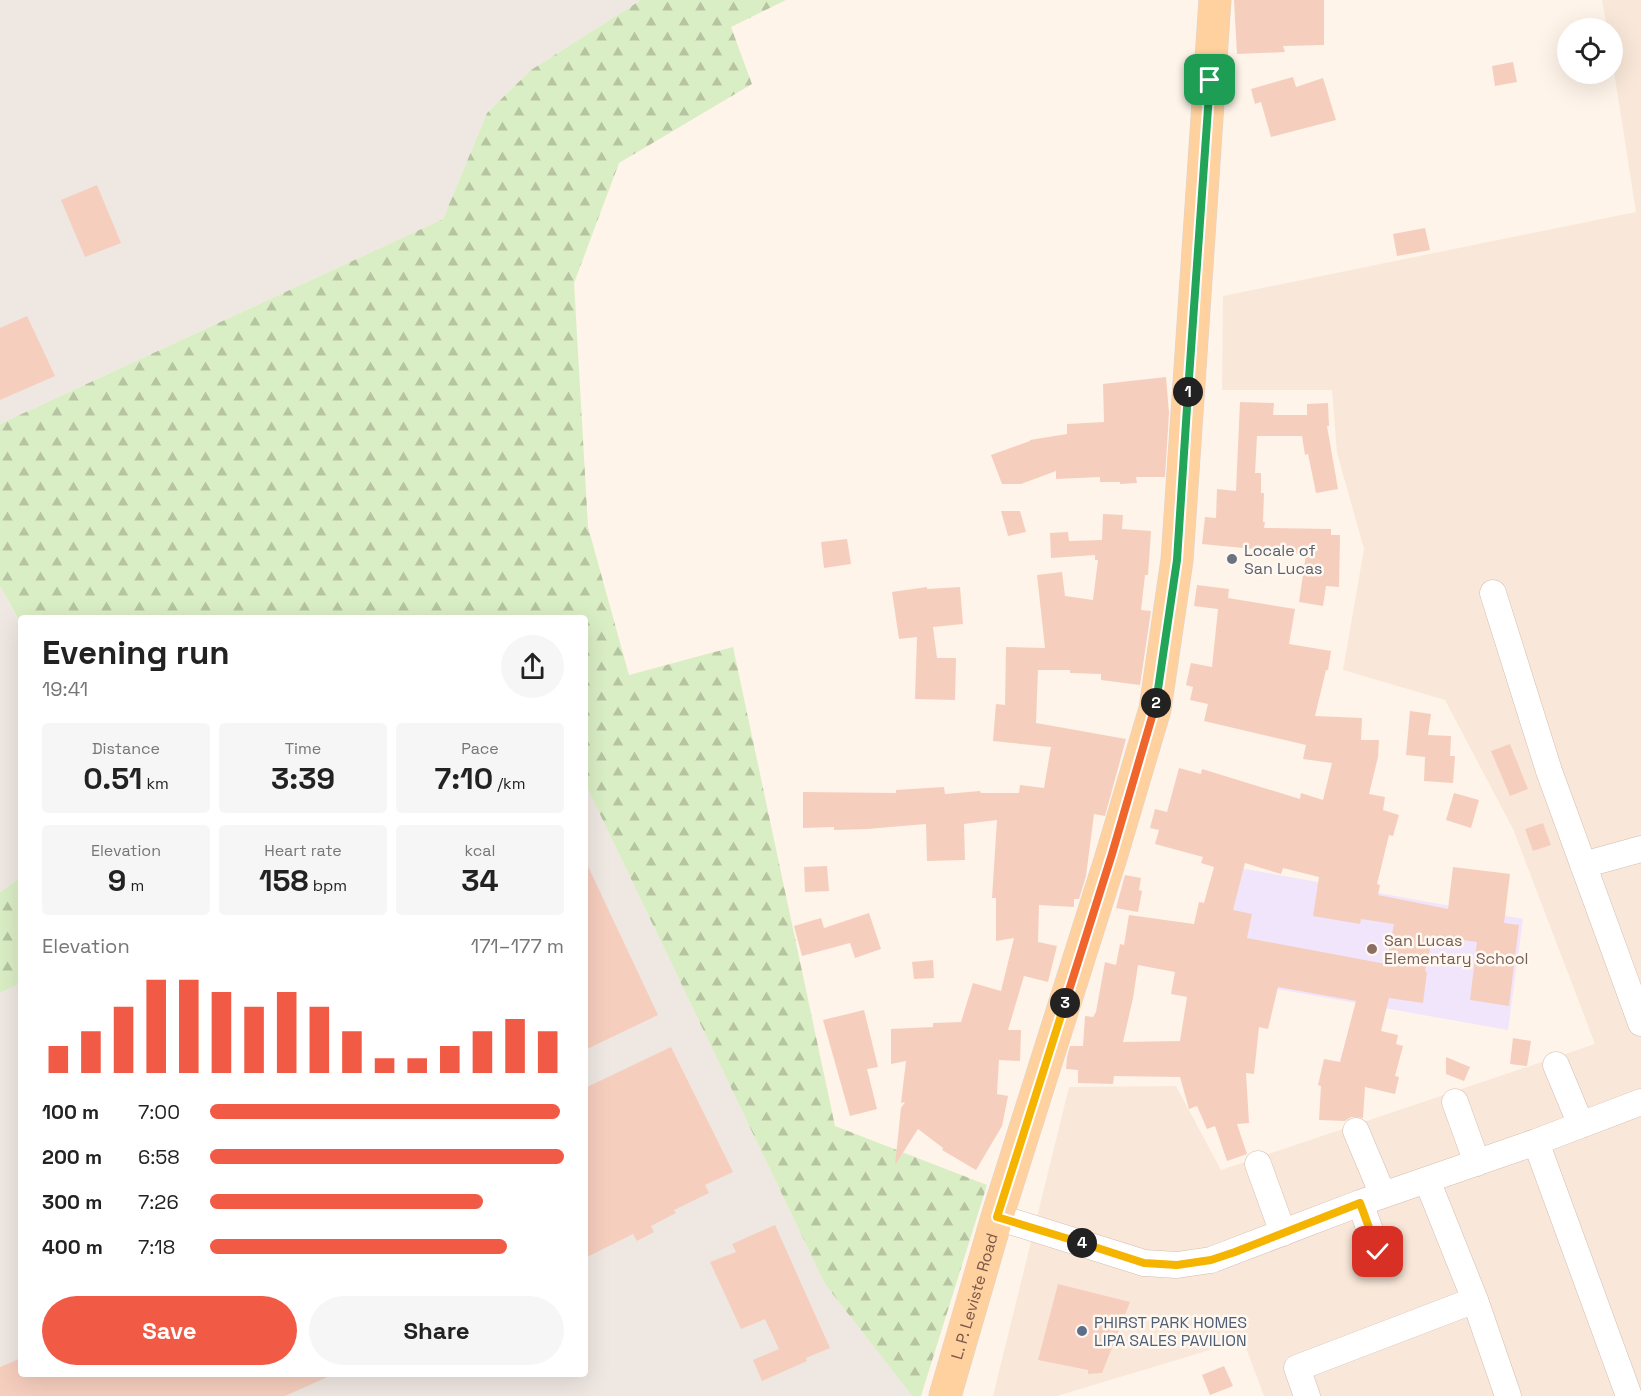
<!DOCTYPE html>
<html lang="en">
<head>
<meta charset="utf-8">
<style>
  :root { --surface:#fff; --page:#f6f6f6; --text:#222; --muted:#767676; --accent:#f15a45 }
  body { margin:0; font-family:"Space Grotesk",sans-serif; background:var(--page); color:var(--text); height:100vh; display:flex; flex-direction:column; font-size:22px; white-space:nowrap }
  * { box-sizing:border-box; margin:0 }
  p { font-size:20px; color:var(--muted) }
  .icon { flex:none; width:33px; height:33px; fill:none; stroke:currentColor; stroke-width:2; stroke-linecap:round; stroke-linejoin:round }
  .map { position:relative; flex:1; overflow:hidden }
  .details { position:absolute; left:18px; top:615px; width:570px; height:762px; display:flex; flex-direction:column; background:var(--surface); border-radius:6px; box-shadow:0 6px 24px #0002 }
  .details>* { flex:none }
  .tools { position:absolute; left:1557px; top:18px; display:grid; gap:12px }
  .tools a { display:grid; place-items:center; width:66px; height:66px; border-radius:50%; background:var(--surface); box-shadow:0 6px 24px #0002; font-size:30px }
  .pin { position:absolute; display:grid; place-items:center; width:51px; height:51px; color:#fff; margin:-26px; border-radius:12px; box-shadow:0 3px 9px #0006 }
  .km { position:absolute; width:30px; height:30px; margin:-15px; border-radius:50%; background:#222; color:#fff; font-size:16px; line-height:30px; text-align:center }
  .round { display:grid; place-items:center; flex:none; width:63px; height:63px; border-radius:32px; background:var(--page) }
  .summary { display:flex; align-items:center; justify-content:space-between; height:102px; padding:0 24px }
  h1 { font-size:33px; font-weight:700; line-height:45px }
  .figures { display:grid; grid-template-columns:repeat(3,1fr); gap:9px; height:102px; padding:6px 24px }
  .figures div { display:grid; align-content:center; border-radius:6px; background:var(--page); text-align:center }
  .figures b { font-size:30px; font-weight:700 }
  .figures small { font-size:16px; font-weight:400 }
  .figures p { font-size:16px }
  .chart { height:168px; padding:12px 24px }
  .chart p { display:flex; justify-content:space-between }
  .chart svg { width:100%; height:108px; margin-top:6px; stroke:var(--accent); stroke-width:6 }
  .primary-button { display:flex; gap:12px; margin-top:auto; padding:12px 24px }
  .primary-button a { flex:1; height:69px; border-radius:36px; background:var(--accent); color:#fff; font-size:24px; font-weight:700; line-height:69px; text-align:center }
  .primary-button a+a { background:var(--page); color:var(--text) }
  ul { padding:0 24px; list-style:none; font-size:20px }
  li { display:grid; grid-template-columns:96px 72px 1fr; align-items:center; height:45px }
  li i { height:15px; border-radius:8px; background:var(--accent) }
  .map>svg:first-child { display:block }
  .residential { fill:#f9e8d9 }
  .industrial { fill:#efe7e2 }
  .education { fill:#f1e5fb }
  .forest { fill:url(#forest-firs) }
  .building { fill:#f6cebe; fill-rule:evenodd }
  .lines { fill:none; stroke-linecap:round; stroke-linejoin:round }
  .minor-casing { stroke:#d4bcaf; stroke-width:27 }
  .major-casing { stroke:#ddd3d0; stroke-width:33 }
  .minor { stroke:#fff; stroke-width:26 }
  .major { stroke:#ffd19f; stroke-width:32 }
  .split-1-casing { stroke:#fff; stroke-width:12 }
  .split-2-casing { stroke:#fff; stroke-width:12 }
  .split-3-casing { stroke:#fff; stroke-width:12 }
  .split-4-casing { stroke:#fff; stroke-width:12 }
  .split-5-casing { stroke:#fff; stroke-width:12 }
  .split-1 { stroke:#22a559; stroke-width:8 }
  .split-2 { stroke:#22a559; stroke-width:8 }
  .split-3 { stroke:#f0652b; stroke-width:8 }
  .split-4 { stroke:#f5b400; stroke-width:8 }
  .split-5 { stroke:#f5b400; stroke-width:8 }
  .worship-dot { fill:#6b7280; stroke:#fff8f1; stroke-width:2 }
  .education-dot { fill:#8d6e63; stroke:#fff8f1; stroke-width:2 }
  .service-dot { fill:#5c6f8a; stroke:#fff8f1; stroke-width:2 }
  .labels { text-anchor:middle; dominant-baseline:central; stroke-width:5; stroke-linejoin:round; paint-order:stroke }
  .worship-label { font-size:16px; fill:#5b616d; stroke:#fff8f1; text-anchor:start }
  .education-label { font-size:16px; fill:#785e54; stroke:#fff8f1; text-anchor:start }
  .street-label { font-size:16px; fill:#7c5649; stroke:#fff8f1 }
  .service-label { font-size:16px; fill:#4e5e75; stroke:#fff8f1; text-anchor:start }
</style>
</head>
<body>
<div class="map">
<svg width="1641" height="1396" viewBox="0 0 1641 1396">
  <defs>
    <pattern id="forest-firs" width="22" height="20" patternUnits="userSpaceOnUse" patternTransform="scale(1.5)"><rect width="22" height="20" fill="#daeec5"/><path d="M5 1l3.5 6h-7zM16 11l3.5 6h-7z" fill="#b6c4a2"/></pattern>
  </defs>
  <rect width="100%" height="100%" fill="#fef4e9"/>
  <path class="residential" d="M 1602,0 L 1641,0 L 1641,1396 L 1264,1396 L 1243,1340 L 1057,1396 L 993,1396 L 1069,1087 L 1176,1086 L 1221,1170 L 1595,1044 L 1513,829 L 1445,700 L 1343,670 L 1364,549 L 1337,453 L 1332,390 L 1222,390 L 1223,296 L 1636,212 L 1613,65 L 1612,28 L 1607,28 Z"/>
  <path class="industrial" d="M 0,0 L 641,0 L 531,70 L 487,113 L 443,219 L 0,424 Z
    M 0,586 L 21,625 L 21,877 L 0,892 Z
    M 585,783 L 825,1284 L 912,1396 L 0,1396 L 0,993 L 21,983 L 21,1374 L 585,1374 Z"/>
  <path class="education" d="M 1240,868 L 1523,919 L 1508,1030 L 1220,979 Z"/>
  <path class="forest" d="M 641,0 L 786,0 L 731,27 L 752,84 L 619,163 L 574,283 L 588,527 L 629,675 L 733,647 L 835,1126 L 987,1185 L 921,1396 L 912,1396 L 825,1284 L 585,783 L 585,618 L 21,618 L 21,624 L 0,586 L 0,424 L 443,219 L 487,113 L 531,70 Z
    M 21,877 L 21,983 L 0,993 L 0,892 Z"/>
  <path class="building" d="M 1234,0 L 1324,0 L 1324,45 L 1283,46 L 1285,52 L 1237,54 Z
    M 1513,62 L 1517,82 L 1495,86 L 1492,66 Z
    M 1293,77 L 1296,87 L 1323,78 L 1336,120 L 1271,137 L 1261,102 L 1255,104 L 1251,89 Z
    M 97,185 L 121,243 L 85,257 L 61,200 Z
    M 1425,228 L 1430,250 L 1397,256 L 1393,234 Z
    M 27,316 L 55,376 L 0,400 L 0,328 Z
    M 1166,377 L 1169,413 L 1165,477 L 1136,477 L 1137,483 L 1120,484 L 1120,482 L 1100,482 L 1100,477 L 1056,479 L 1056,471 L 1021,484 L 1002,484 L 991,455 L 1030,441 L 1030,440 L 1067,434 L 1067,424 L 1104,422 L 1103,384 Z
    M 1240,402 L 1274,403 L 1273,415 L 1307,415 L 1307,404 L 1328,403 L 1329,426 L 1327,426 L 1338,489 L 1316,493 L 1308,454 L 1305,455 L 1302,436 L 1257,436 L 1255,473 L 1261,473 L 1261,493 L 1264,493 L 1263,522 L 1265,522 L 1264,528 L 1331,529 L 1331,535 L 1340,535 L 1339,587 L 1326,586 L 1323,606 L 1299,602 L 1306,554 L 1275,553 L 1275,551 L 1202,544 L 1205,517 L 1216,518 L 1217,489 L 1236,491 Z
    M 1001,511 L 1020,511 L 1026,532 L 1008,536 Z
    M 1103,514 L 1123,515 L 1122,529 L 1151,531 L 1148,575 L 1145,575 L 1141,610 L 1151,611 L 1140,685 L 1101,680 L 1101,674 L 1070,673 L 1070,670 L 1038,670 L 1036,723 L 1126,739 L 1105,816 L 1094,814 L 1086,876 L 1079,899 L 1074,899 L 1074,907 L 1039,905 L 1038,942 L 1057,946 L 1048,982 L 1024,976 L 1008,1030 L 1021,1030 L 1020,1061 L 999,1060 L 997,1094 L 1008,1096 L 1002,1126 L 976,1170 L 942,1150 L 943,1148 L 918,1129 L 895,1165 L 901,1108 L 905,1102 L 901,1103 L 906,1061 L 891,1064 L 891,1029 L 933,1027 L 933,1023 L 961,1022 L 973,983 L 1001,991 L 1014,938 L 996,941 L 996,898 L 992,898 L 997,820 L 964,824 L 965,860 L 927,861 L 926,824 L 867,829 L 834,830 L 834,827 L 803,828 L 803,792 L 896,793 L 896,790 L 944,787 L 945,794 L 980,791 L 981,793 L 1019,793 L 1020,785 L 1044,788 L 1051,747 L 993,741 L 996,704 L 1005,705 L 1006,647 L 1045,648 L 1037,575 L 1062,572 L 1065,596 L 1093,600 L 1098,560 L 1095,560 L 1095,555 L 1051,558 L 1050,533 L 1068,532 L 1069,541 L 1102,540 Z
    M 847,539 L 851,564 L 824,568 L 821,542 Z
    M 1197,585 L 1229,589 L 1228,598 L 1295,609 L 1289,644 L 1331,651 L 1328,670 L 1326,670 L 1315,716 L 1362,718 L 1361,740 L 1379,740 L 1378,757 L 1369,794 L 1385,797 L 1383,810 L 1399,815 L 1393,836 L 1389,835 L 1377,884 L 1380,885 L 1378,895 L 1448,909 L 1453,867 L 1510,874 L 1504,923 L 1519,925 L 1509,1006 L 1470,1000 L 1477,942 L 1433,936 L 1425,971 L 1427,972 L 1423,1003 L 1389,998 L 1381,1031 L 1398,1035 L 1396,1044 L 1403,1046 L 1395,1076 L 1399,1077 L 1395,1094 L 1365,1087 L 1363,1118 L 1351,1117 L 1345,1121 L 1319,1120 L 1321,1086 L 1318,1085 L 1324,1059 L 1340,1062 L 1356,1001 L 1278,987 L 1268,1029 L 1259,1027 L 1254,1074 L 1246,1073 L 1249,1123 L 1237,1124 L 1247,1154 L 1227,1161 L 1215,1126 L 1207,1129 L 1197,1106 L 1189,1109 L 1180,1077 L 1114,1076 L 1113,1084 L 1078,1083 L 1078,1070 L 1066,1069 L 1067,1057 L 1070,1046 L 1083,1046 L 1085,1016 L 1093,1017 L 1096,1012 L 1105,962 L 1116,965 L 1120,944 L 1124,945 L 1129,915 L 1194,924 L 1199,902 L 1204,903 L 1214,867 L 1201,863 L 1203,857 L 1155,844 L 1159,830 L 1150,828 L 1155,809 L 1167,812 L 1179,768 L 1201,774 L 1202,769 L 1300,799 L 1301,793 L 1323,800 L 1332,763 L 1303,759 L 1306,745 L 1204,721 L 1208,704 L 1190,700 L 1193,687 L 1186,685 L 1191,663 L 1212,667 L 1218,609 L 1194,606 ZM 1245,863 L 1281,874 L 1283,868 L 1319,877 L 1313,916 L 1360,924 L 1361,919 L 1394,924 L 1386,964 L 1247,938 L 1252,914 L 1233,910 ZM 1138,965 L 1175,972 L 1171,994 L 1187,997 L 1180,1041 L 1123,1042 L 1133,998 Z
    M 927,587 L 927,589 L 960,587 L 963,624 L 933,627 L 937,658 L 956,658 L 955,700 L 915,699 L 917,637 L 899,639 L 892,592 Z
    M 1410,711 L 1431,714 L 1428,735 L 1451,736 L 1450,756 L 1455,756 L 1453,783 L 1424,781 L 1425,757 L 1406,755 Z
    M 1510,744 L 1528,789 L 1510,796 L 1491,751 Z
    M 1454,793 L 1479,800 L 1471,828 L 1446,820 Z
    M 1543,823 L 1551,845 L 1533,851 L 1525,829 Z
    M 585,860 L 658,1015 L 585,1050 Z
    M 827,866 L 829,891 L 805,892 L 804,867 Z
    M 1125,875 L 1141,878 L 1139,890 L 1142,891 L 1138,912 L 1116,908 Z
    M 869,913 L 881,949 L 855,958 L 850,943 L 802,956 L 794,926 L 821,918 L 824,928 Z
    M 933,960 L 934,978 L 914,979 L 912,962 Z
    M 864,1010 L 878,1067 L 867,1069 L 877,1109 L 850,1116 L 823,1020 Z
    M 1513,1038 L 1531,1041 L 1527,1066 L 1510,1064 Z
    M 671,1047 L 733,1172 L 705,1185 L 709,1193 L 674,1210 L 676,1213 L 651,1226 L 654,1232 L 637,1241 L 633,1234 L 585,1258 L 585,1088 Z
    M 1446,1057 L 1470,1067 L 1464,1081 L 1446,1074 Z
    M 775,1225 L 830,1348 L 806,1358 L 807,1361 L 762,1381 L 753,1360 L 779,1349 L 765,1319 L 741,1329 L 710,1262 L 736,1252 L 732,1244 Z
    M 1058,1284 L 1130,1302 L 1102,1373 L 1088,1374 L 1088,1370 L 1038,1360 Z
    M 21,1358 L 21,1374 L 334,1374 L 285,1396 L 0,1396 L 0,1367 Z
    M 1224,1366 L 1233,1386 L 1210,1395 L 1202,1375 Z"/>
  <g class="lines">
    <g class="minor-casing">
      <path id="minor" d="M 1493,593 L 1549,771 L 1641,1023
        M 1583,865 L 1641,849
        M 1556,1065 L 1581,1125
        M 1455,1102 L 1477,1163
        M 1356,1131 L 1383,1195
        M 1536,1142 L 1629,1396
        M 1258,1164 L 1283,1233
        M 1427,1180 L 1475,1300 L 1508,1396
        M 1360,1203 L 1378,1252
        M 997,1217 L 1144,1263 L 1177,1265 L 1211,1260 L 1360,1203 L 1536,1142 L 1641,1102
        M 1307,1396 L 1297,1368 L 1475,1300"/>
    </g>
    <g class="major-casing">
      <g id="major">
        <path id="s1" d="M 945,1396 L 997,1217 L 1112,854 L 1155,709 L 1177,560 L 1215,0"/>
      </g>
    </g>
    <use href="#minor" class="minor"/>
    <use href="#major" class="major"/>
  </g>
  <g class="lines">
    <g class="split-1-casing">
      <path id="split-1" d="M 1188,392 L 1210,80"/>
    </g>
    <g class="split-2-casing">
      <path id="split-2" d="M 1156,703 L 1177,560 L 1188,392"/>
    </g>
    <g class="split-3-casing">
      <path id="split-3" d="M 1065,1003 L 1112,854 L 1156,703"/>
    </g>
    <g class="split-4-casing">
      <path id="split-4" d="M 1065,1003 L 997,1217 L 1082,1243"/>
    </g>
    <g class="split-5-casing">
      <path id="split-5" d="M 1082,1243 L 1144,1263 L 1177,1265 L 1211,1260 L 1235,1252 L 1360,1203 L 1378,1252"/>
    </g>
    <use href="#split-1" class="split-1"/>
    <use href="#split-2" class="split-2"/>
    <use href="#split-3" class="split-3"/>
    <use href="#split-4" class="split-4"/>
    <use href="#split-5" class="split-5"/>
  </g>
  <circle class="worship-dot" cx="1232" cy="559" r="6"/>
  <circle class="education-dot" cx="1372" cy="949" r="6"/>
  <circle class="service-dot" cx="1082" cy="1331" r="6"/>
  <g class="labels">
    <g class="worship-label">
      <text x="1244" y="550">Locale of<tspan x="1244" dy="18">San Lucas</tspan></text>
    </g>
    <g class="education-label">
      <text x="1384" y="940">San Lucas<tspan x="1384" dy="18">Elementary School</tspan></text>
    </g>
    <g class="street-label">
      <text stroke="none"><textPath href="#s1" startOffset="104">L. P. Leviste Road</textPath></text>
    </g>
    <g class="service-label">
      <text x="1094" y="1322">PHIRST PARK HOMES<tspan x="1094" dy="18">LIPA SALES PAVILION</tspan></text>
    </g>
  </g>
</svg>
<div class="tools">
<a><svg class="icon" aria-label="locate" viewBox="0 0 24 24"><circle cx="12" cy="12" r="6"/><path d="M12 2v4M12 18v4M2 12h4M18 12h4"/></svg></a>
</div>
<div class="pin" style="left:1210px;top:80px;background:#1e9e55"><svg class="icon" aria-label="arrive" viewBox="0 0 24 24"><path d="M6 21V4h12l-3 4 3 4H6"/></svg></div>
<div class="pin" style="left:1378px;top:1252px;background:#d93025"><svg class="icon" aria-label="check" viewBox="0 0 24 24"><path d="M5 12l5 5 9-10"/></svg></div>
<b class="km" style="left:1188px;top:392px">1</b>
<b class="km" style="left:1156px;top:703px">2</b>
<b class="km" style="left:1065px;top:1003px">3</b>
<b class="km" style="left:1082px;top:1243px">4</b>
<section class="details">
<div class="summary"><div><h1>Evening run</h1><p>19:41</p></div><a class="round"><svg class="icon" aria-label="share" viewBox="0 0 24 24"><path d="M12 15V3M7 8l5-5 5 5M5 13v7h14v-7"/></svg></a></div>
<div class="figures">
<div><p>Distance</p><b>0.51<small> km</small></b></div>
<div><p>Time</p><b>3:39</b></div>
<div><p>Pace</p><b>7:10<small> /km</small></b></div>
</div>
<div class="figures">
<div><p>Elevation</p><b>9<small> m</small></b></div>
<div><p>Heart rate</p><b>158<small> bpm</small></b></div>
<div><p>kcal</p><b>34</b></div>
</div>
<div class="chart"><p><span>Elevation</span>171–177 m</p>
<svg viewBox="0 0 160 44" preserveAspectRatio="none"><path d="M5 44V33M15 44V27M25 44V17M35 44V6M45 44V6M55 44V11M65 44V17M75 44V11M85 44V17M95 44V27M105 44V38M115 44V38M125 44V33M135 44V27M145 44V22M155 44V27"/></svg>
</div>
<ul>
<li><b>100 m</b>7:00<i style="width:99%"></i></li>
<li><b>200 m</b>6:58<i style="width:100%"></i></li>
<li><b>300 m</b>7:26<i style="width:77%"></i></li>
<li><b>400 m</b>7:18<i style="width:84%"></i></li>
</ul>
<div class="primary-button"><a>Save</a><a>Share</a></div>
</section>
</div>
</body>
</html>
